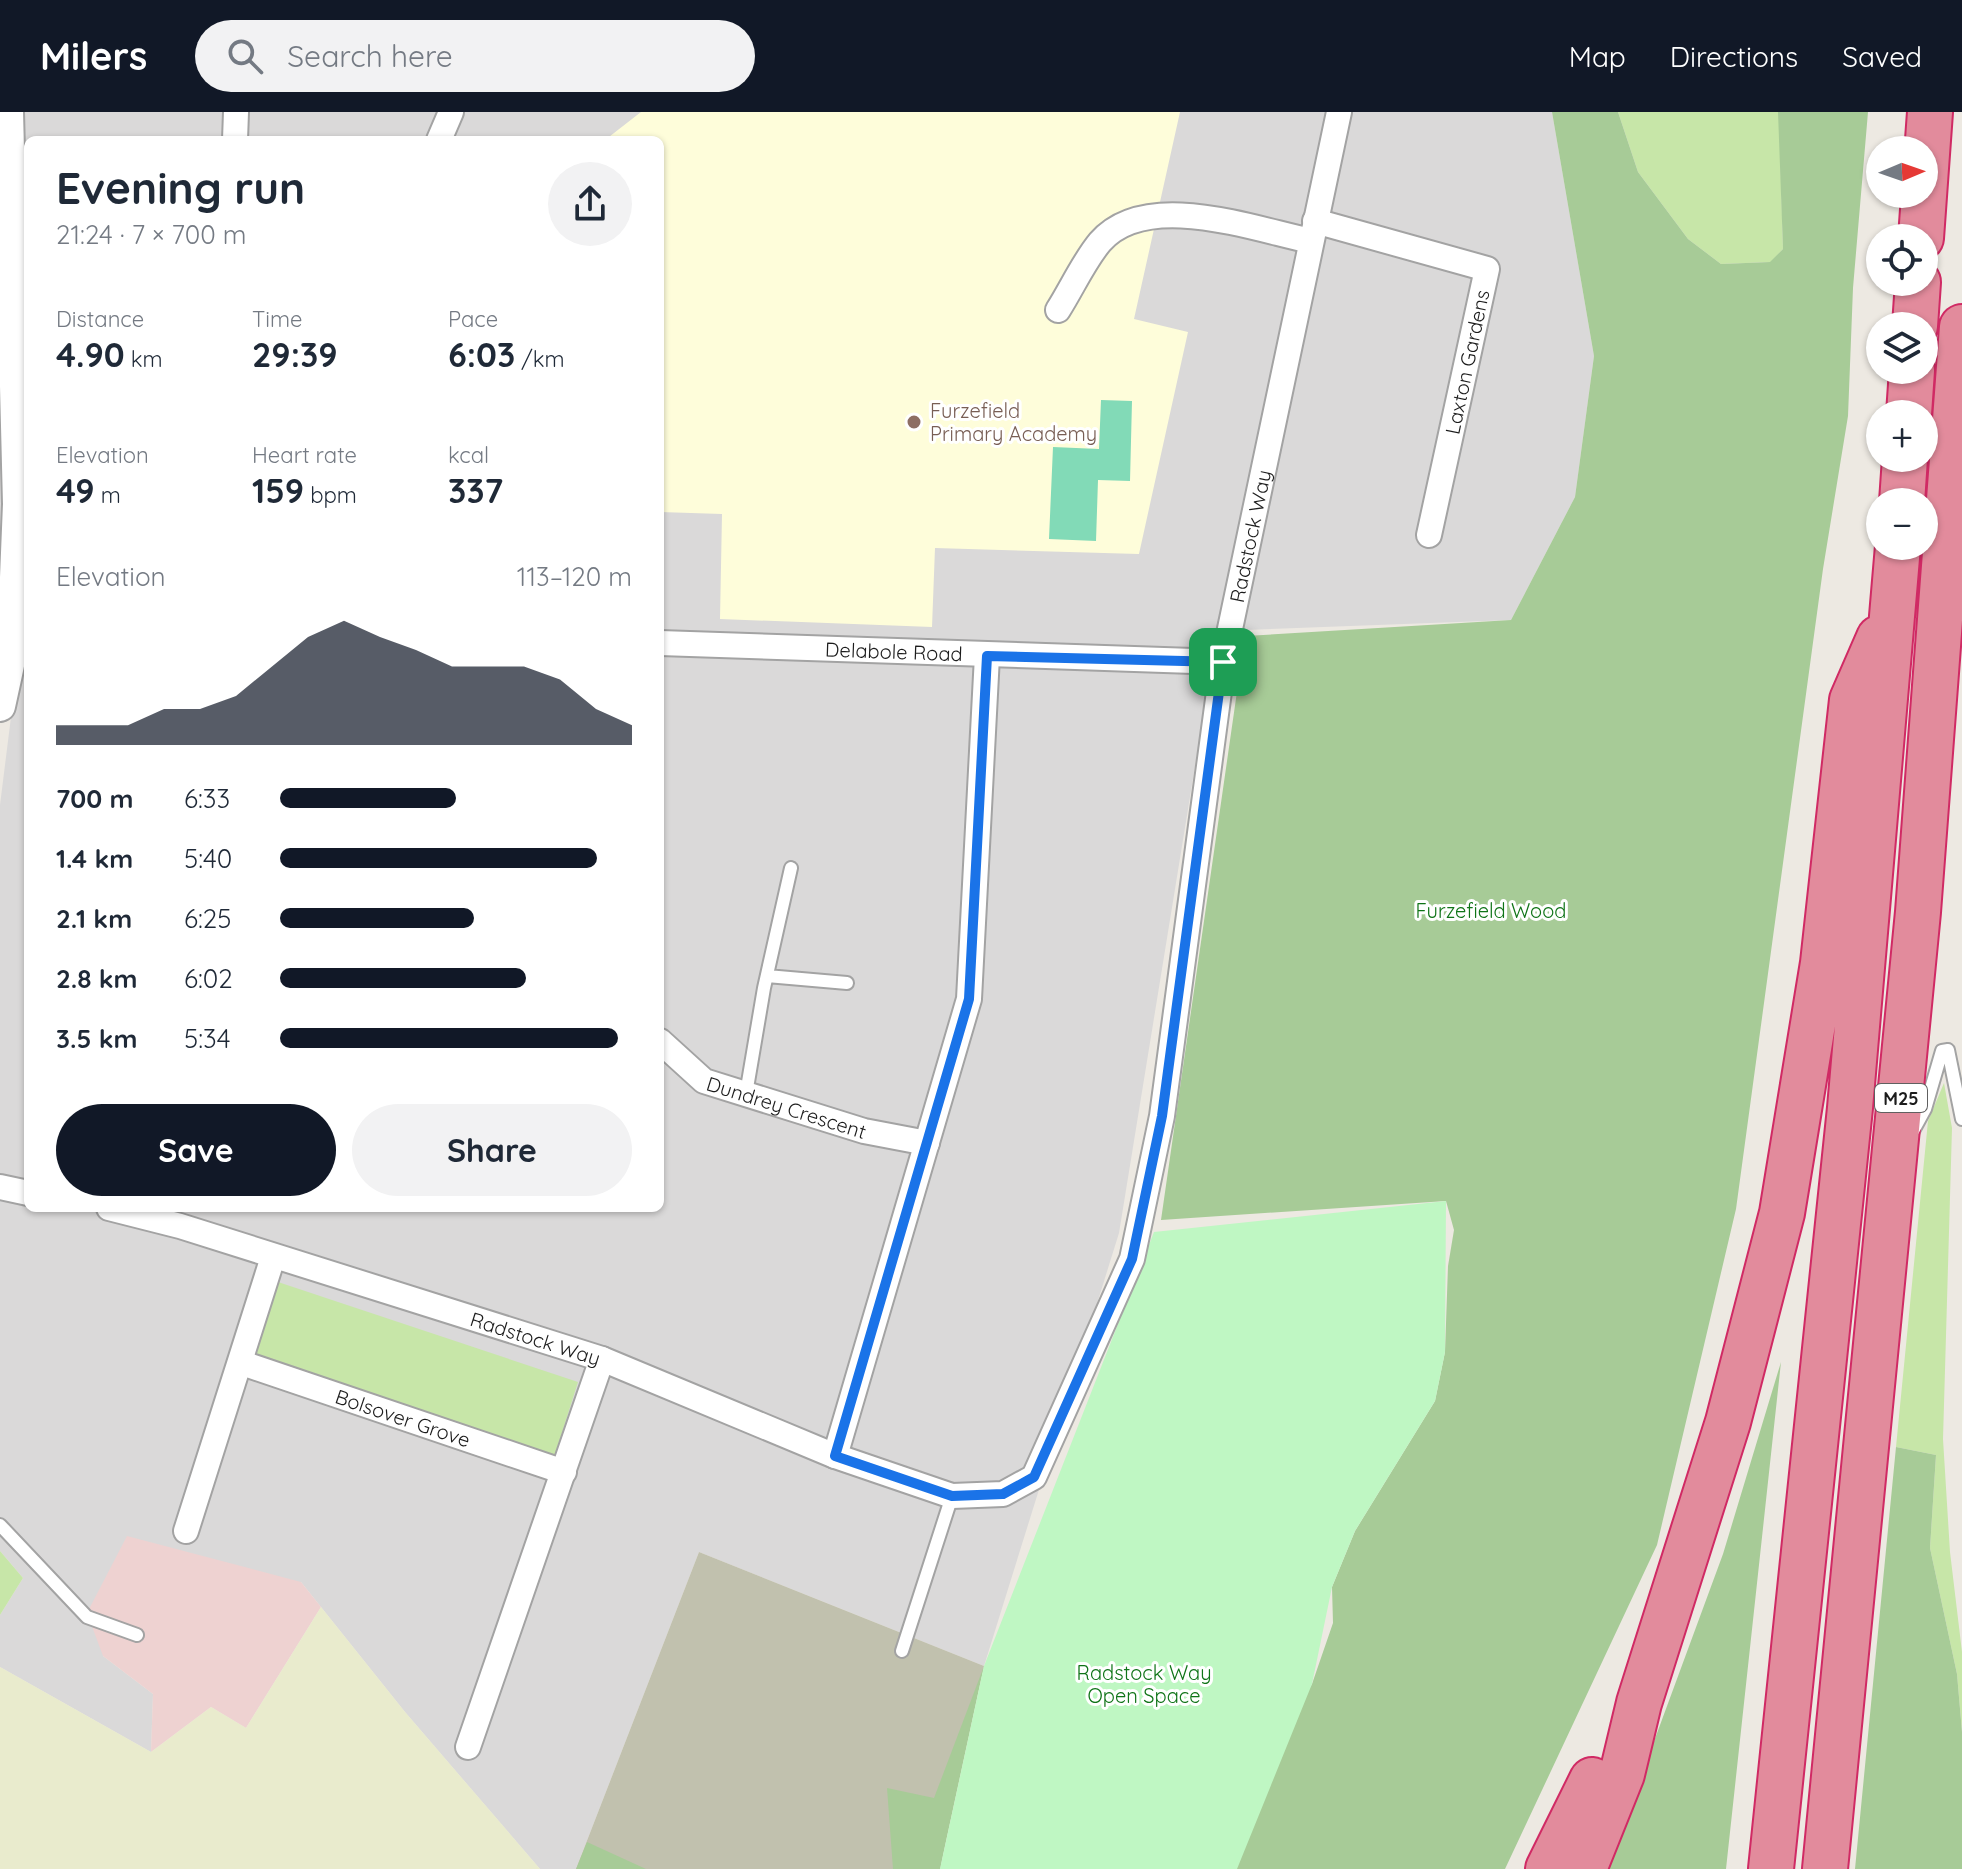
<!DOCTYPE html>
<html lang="en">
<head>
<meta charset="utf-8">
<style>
  :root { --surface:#fff; --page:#f2f2f3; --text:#1f2937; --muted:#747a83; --accent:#111827 }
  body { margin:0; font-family:Quicksand,sans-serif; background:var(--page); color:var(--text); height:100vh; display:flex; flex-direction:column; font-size:30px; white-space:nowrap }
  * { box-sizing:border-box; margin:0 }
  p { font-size:26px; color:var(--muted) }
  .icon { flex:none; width:44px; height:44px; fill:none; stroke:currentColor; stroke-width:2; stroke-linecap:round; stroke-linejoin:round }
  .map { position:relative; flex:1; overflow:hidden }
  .drawer { position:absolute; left:24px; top:24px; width:640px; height:1076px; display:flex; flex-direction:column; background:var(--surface); border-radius:12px; box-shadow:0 2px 6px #0004 }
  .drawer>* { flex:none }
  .needle { width:52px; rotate:88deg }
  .controls { position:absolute; left:1866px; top:24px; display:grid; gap:16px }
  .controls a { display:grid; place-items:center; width:72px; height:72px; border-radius:50%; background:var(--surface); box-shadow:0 2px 6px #0004; font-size:40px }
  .pin { position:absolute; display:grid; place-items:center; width:68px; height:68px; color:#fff; margin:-34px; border-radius:16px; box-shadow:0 4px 12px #0006 }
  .round { display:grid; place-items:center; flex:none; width:84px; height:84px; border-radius:42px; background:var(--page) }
  .head { display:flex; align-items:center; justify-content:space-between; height:136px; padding:0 32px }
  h1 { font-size:44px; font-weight:700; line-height:60px }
  .metrics { display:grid; grid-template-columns:repeat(3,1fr); gap:12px; height:136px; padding:8px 32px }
  .metrics div { display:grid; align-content:center }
  .metrics b { font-size:34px; font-weight:700 }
  .metrics small { font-size:22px; font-weight:400 }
  .metrics p { font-size:22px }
  .chart { height:224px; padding:16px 32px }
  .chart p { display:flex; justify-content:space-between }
  .chart svg { width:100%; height:144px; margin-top:8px; fill:var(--accent); opacity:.7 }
  .action { display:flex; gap:16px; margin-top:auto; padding:16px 32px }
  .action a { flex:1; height:92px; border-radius:48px; background:var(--accent); color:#fff; font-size:32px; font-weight:700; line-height:92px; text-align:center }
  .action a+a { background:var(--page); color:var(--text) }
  ul { padding:0 32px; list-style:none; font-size:26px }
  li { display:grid; grid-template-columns:128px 96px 1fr; align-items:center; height:60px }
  li i { height:20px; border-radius:10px; background:var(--accent) }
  header { display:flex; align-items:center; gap:48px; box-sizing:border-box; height:112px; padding:0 40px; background:var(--accent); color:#fff }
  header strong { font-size:38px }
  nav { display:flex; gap:44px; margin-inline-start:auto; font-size:28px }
  .search { width:560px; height:72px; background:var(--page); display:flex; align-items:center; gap:20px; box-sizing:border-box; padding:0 28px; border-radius:44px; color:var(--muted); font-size:30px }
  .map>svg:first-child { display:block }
  .residential { fill:#dad9d9; fill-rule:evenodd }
  .commercial { fill:#eed2d1 }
  .education { fill:#fefdda }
  .construction { fill:#c1c1ae }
  .farmland { fill:#e9ebcd }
  .grass { fill:#c7e6a8 }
  .forest { fill:#a7cb97 }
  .park { fill:#bff7c3 }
  .pitch { fill:#82dab7 }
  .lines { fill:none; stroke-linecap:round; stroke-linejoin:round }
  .service-casing { stroke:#a3a3a3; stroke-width:16 }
  .minor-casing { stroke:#a3a3a3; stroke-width:28 }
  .tertiary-casing { stroke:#a3a3a3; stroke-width:34 }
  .motorway-casing { stroke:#d02a64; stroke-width:48 }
  .service { stroke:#fff; stroke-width:12 }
  .minor { stroke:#fff; stroke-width:24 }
  .tertiary { stroke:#fff; stroke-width:30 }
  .motorway { stroke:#e28b9c; stroke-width:44 }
  .route-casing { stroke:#fff; stroke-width:16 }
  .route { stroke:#1a73e8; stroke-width:10 }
  .education-dot { fill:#8d6e63; stroke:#fff; stroke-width:3 }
  .labels { text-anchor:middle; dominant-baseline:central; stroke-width:6; stroke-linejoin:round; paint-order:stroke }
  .shield { fill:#fff; stroke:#606060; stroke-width:2 }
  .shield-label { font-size:18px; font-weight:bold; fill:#1c1c1c }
  .street-label { font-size:20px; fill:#1c1c1c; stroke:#fff }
  .education-label { font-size:20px; fill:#785e54; stroke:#fff; text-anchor:start }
  .park-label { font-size:20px; fill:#0f7417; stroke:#fff }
</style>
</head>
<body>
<header>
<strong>Milers</strong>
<div class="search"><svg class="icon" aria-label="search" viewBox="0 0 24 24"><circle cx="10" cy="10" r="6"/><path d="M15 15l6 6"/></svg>Search here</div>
<nav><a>Map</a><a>Directions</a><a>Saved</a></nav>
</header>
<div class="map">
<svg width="1962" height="1757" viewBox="0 0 1962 1757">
  <rect width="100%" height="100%" fill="#ede9e2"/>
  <path class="residential" d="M 0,0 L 1552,0 L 1594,244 L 1575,385 L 1511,508 L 1217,519 L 1119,1121 L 984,1554 L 699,1440 L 576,1757 L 540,1757 L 405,1600 L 301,1470 L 103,1544 L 153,1582 L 151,1640 L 0,1555 L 0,1503 L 23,1466 L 0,1439 L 0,693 L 17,557 L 0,552 ZM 28,28 L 660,28 L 660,1096 L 28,1096 Z"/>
  <path class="commercial" d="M 127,1424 L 301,1470 L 321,1495 L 246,1616 L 211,1595 L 151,1640 L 153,1582 L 103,1544 L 87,1501 Z"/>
  <path class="education" d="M 641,0 L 1180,0 L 1134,207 L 1188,220 L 1139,442 L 935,436 L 932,515 L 720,507 L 722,402 L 660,400 L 660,28 L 605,28 Z"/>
  <path class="construction" d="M 699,1440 L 984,1554 L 964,1630 L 940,1757 L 576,1757 Z"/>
  <path class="farmland" d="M 321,1495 L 405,1600 L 540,1757 L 0,1757 L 0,1555 L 151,1640 L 211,1595 L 246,1616 Z"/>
  <path class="grass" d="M 1618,0 L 1779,0 L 1783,137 L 1771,150 L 1721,152 L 1688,127 L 1638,60 Z
    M 1944,971 L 1952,1016 L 1943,1327 L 1950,1440 L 1962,1540 L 1962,1620 L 1957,1562 L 1930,1436 L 1936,1343 L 1896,1335 L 1928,1009 Z
    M 278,1170 L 578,1270 L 554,1346 L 255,1246 Z
    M 0,1439 L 23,1466 L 0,1503 Z"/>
  <path class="forest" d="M 1552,0 L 1618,0 L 1638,60 L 1688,127 L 1721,152 L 1770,150 L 1783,137 L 1778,0 L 1868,0 L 1853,176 L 1848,304 L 1823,457 L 1736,1097 L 1657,1433 L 1505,1757 L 1235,1757 L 1278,1633 L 1312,1572 L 1333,1511 L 1332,1475 L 1355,1419 L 1435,1289 L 1445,1240 L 1448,1154 L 1454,1118 L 1446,1089 L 1161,1108 L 1245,524 L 1511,508 L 1575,385 L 1594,244 Z
    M 1781,1250 L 1726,1757 L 1607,1757 L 1723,1442 Z
    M 1896,1335 L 1936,1343 L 1930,1436 L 1957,1562 L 1962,1620 L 1962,1757 L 1855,1757 Z
    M 984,1554 L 940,1757 L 893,1757 L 887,1676 L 934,1686 Z
    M 587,1730 L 646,1757 L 576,1757 Z"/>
  <path class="park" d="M 1446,1089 L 1445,1240 L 1435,1289 L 1355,1419 L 1332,1475 L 1312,1572 L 1237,1757 L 940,1757 L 984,1554 L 1154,1120 Z"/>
  <path class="pitch" d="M 1101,288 L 1132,289 L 1130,369 L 1098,368 L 1096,429 L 1049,427 L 1053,335 L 1099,337 Z"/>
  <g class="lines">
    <g class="service-casing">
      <path id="service" d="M 767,864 L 847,871
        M 746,982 L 764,876 L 791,756
        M 1913,1019 L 1925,997 L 1942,939 L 1948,938 L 1962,1007
        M 0,1413 L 87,1505 L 137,1523
        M 902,1539 L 952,1384"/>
    </g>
    <g class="minor-casing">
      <g id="minor">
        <path d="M 235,28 L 236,0"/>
        <path d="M 439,28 L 451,0"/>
        <path d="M 1315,109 L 1487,157 L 1429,423"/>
        <path d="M 1058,198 C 1072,176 1084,149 1100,130 C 1146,77 1253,117 1311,129"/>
        <path id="s1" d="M 660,531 L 1223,550"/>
        <path id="s2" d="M 660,929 L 704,969 L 864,1019 L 927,1031"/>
        <path d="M 0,1075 L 28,1081"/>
        <path id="s3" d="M 109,1096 L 180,1114 L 602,1247 L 835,1344 L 952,1384 L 1003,1382 L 1034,1365 L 1132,1147 L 1162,1004 L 1223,550 L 1339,0"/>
        <path id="s4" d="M 242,1251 L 564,1360"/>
        <path d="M 835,1344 L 969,887 L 987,544"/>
        <path d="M 186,1419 L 273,1145"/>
        <path d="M 468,1635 L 602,1247"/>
      </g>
    </g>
    <g class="tertiary-casing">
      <path id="tertiary" d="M 0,594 L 12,539 L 18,392 L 8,0"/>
    </g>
    <g class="motorway-casing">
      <path id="motorway" d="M 1921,126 L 1930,0
        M 1915,214 L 1918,170
        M 1909,302 L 1912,258
        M 1902,390 L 1905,346
        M 1548,1757 L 1592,1668
        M 1584,1757 L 1622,1662 L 1639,1591 L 1728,1310 L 1782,1101 L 1823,851 L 1852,588 L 1879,526
        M 1771,1757 L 1850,996 L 1898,434
        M 1825,1757 L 1918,800 L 1962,215"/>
    </g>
    <use href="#service" class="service"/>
    <use href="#minor" class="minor"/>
    <use href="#tertiary" class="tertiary"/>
    <use href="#motorway" class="motorway"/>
  </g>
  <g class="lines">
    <g class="route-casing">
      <path id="route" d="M 987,544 L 1223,550 L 1162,1004 L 1132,1147 L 1034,1365 L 1003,1382 L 952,1384 L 835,1344 L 969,887 Z"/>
    </g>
    <use href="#route" class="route"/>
  </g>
  <circle class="education-dot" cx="914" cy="310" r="8"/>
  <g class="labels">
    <rect class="shield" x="1875" y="972" width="52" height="28" rx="6"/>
    <g class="shield-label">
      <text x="1901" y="986">M25</text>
    </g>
    <g class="street-label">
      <text transform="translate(1467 250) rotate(-78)">Laxton Gardens</text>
      <text stroke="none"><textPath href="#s3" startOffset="1950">Radstock Way</textPath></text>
      <text stroke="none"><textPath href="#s1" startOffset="234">Delabole Road</textPath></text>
      <text stroke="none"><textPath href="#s2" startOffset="146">Dundrey Crescent</textPath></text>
      <text stroke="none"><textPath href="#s3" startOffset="446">Radstock Way</textPath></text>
      <text stroke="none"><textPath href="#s4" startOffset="170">Bolsover Grove</textPath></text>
    </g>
    <g class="education-label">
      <text x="930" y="298">Furzefield<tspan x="930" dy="23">Primary Academy</tspan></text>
    </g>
    <g class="park-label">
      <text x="1491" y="798">Furzefield Wood</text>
      <text x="1144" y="1560">Radstock Way<tspan x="1144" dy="23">Open Space</tspan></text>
    </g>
  </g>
</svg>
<div class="controls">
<a><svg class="needle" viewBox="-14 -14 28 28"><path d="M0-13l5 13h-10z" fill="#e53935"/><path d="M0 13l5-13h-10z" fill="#747a83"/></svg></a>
<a><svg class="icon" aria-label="locate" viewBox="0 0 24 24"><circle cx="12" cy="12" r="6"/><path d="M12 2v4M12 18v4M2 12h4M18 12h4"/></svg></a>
<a><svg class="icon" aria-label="layers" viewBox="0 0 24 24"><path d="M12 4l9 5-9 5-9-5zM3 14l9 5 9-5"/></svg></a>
<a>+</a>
<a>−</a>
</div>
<div class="pin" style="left:1223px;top:550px;background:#1e9e55"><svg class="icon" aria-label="arrive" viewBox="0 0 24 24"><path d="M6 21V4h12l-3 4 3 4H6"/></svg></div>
<section class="drawer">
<div class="head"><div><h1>Evening run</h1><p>21:24 · 7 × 700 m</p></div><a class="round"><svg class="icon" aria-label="share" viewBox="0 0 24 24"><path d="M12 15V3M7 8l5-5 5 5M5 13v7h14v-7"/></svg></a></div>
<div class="metrics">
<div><p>Distance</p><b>4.90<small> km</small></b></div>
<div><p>Time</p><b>29:39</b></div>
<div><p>Pace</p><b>6:03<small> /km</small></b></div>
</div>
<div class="metrics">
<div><p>Elevation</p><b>49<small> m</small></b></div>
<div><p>Heart rate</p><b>159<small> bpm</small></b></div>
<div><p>kcal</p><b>337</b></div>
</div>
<div class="chart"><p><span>Elevation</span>113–120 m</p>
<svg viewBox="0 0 160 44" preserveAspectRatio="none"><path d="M0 44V38L10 38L20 38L30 33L40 33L50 29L60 20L70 11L80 6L90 11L100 15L110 20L120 20L130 20L140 24L150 33L160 38V44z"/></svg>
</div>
<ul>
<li><b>700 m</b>6:33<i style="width:50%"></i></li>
<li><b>1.4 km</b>5:40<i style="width:90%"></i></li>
<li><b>2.1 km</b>6:25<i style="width:55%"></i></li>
<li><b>2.8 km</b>6:02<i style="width:70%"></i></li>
<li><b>3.5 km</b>5:34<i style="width:96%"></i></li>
</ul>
<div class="action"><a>Save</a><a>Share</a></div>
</section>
</div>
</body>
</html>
